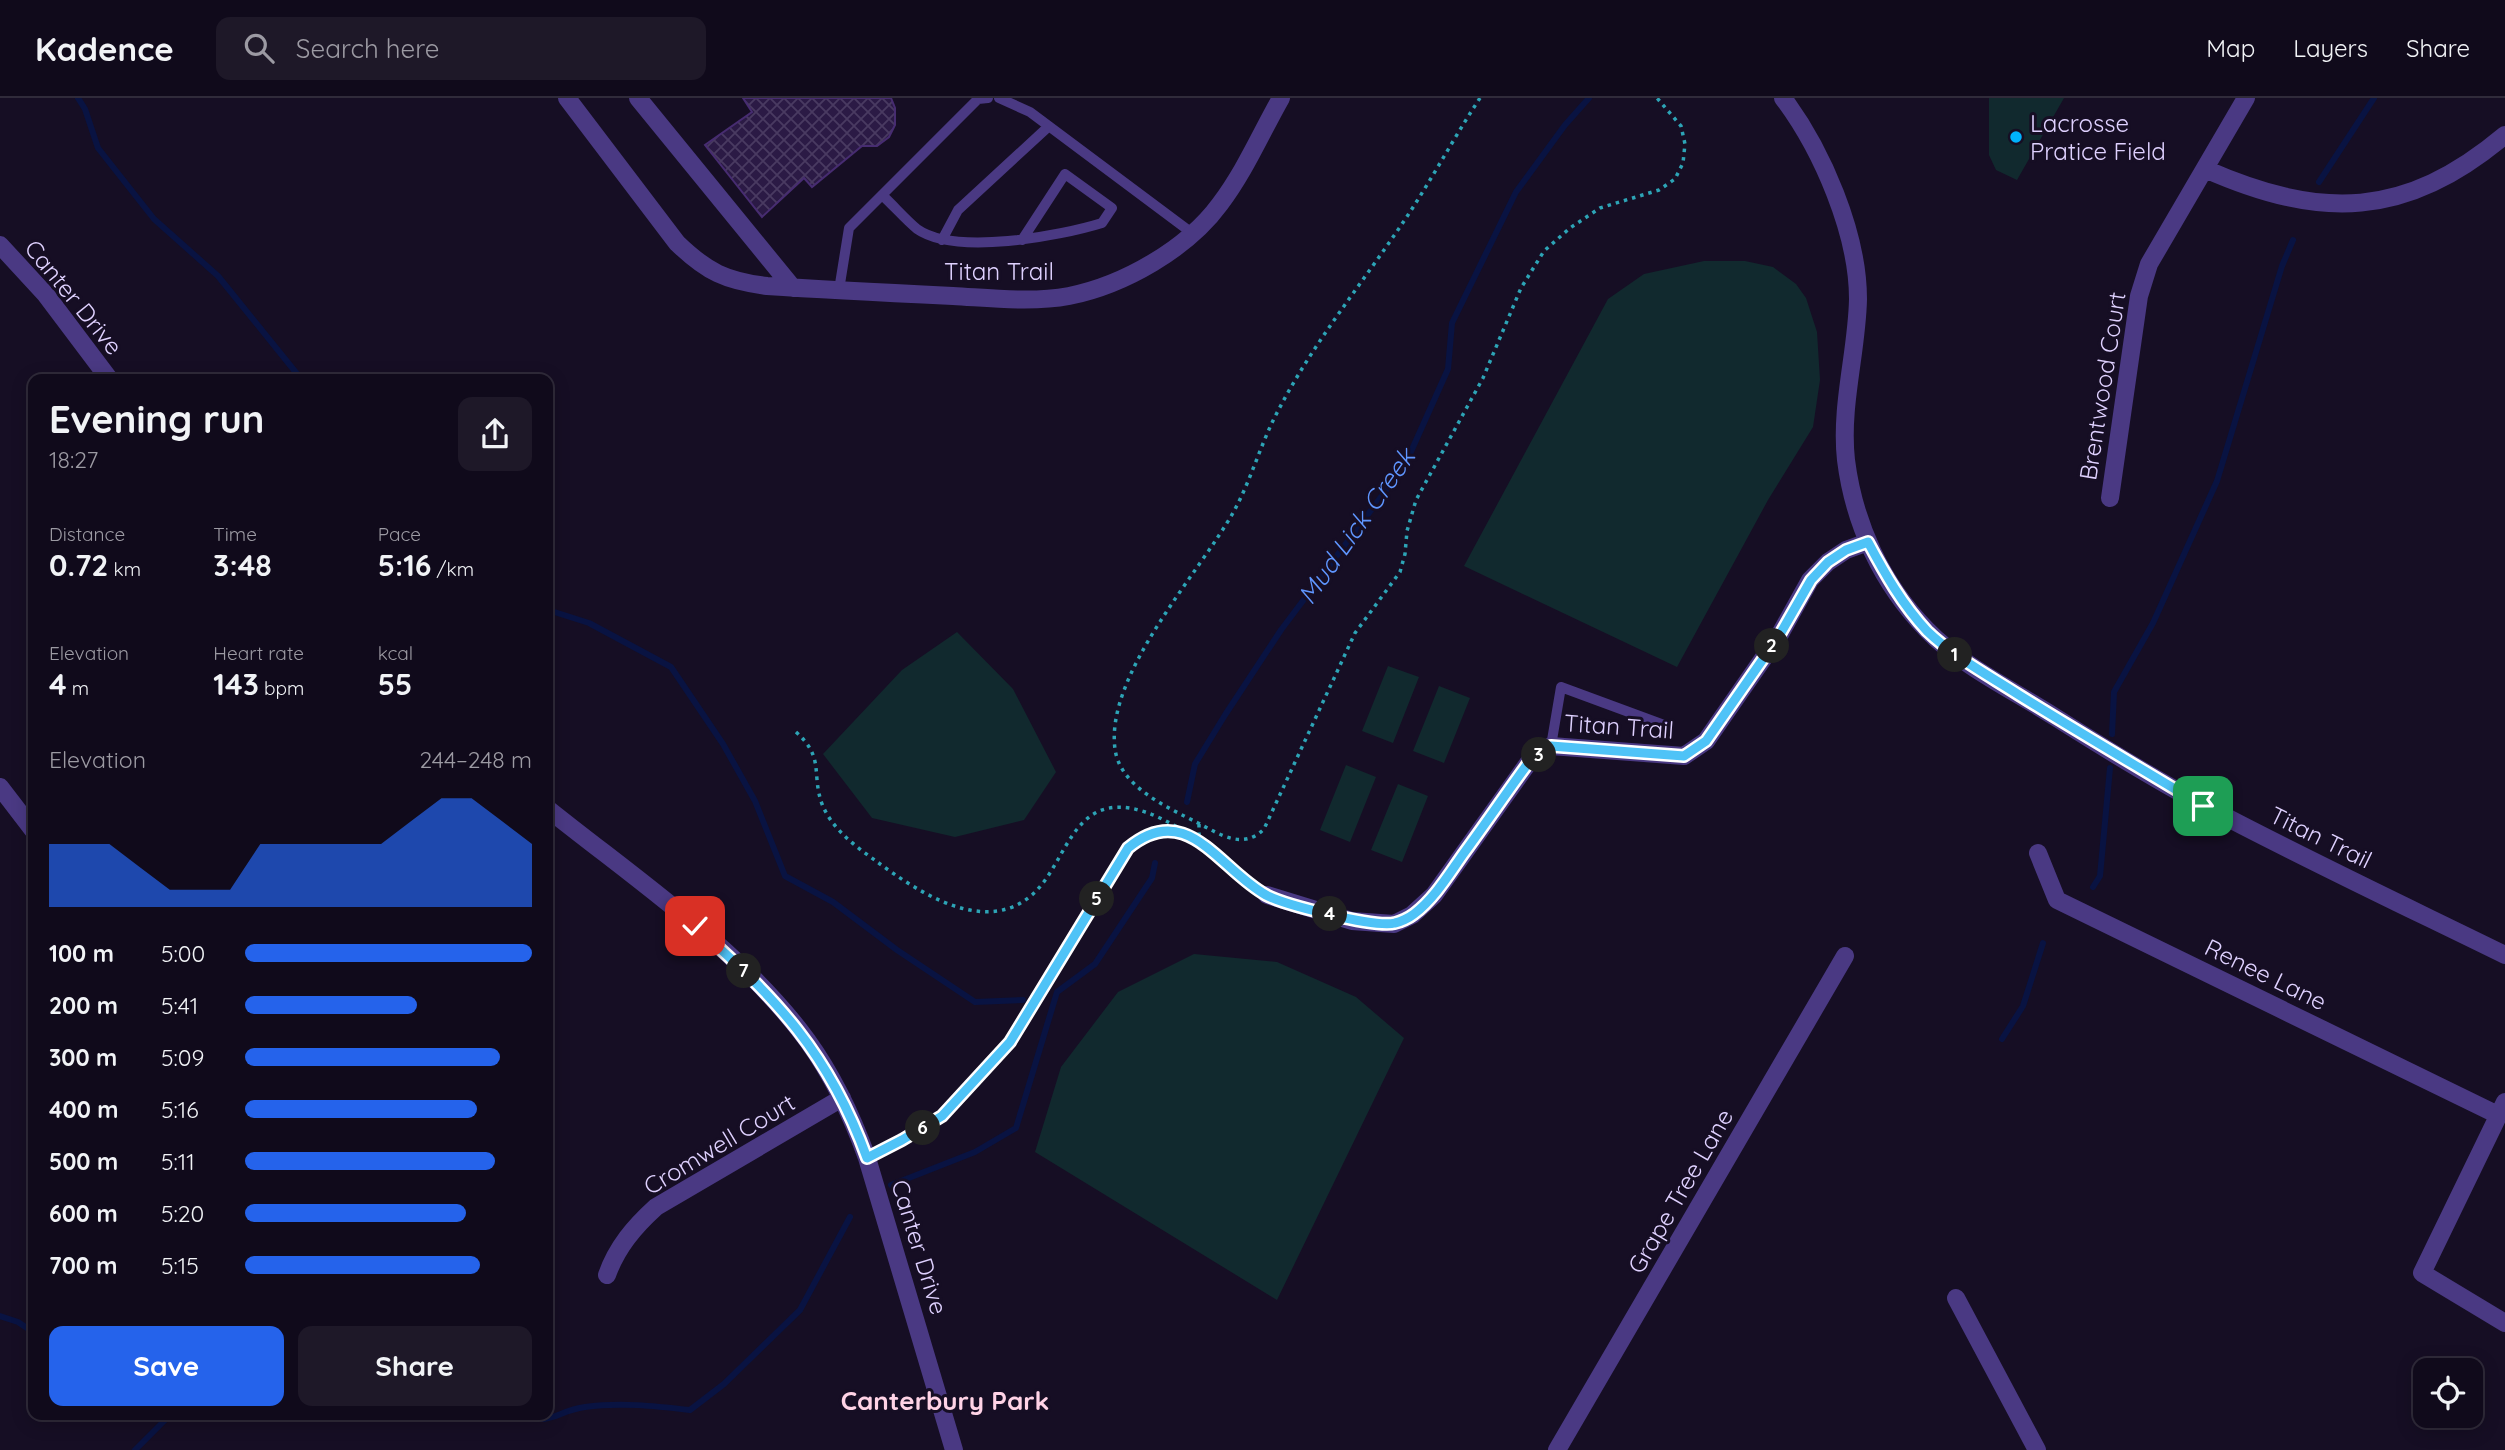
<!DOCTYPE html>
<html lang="en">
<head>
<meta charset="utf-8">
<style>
  :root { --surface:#100a1b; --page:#1e1828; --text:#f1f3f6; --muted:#9c9aa3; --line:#302b3a; --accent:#2563eb }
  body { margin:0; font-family:Quicksand,sans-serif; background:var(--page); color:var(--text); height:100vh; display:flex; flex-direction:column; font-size:26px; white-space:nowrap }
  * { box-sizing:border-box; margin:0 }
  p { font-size:23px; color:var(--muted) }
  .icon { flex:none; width:38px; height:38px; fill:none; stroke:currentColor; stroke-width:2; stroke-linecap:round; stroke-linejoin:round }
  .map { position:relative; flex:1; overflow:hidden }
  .side { position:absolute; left:28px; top:276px; width:525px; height:1046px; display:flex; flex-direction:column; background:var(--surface); border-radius:14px; box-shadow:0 4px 18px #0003,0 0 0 2px var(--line) }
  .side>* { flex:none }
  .tools { position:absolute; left:2413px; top:1260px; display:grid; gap:14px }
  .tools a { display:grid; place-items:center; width:70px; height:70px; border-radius:14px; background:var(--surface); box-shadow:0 4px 18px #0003,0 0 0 2px var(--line); font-size:35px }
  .pin { position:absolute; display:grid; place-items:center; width:60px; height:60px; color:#fff; margin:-30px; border-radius:14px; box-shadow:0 4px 10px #0006 }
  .km { position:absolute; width:35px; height:35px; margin:-18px; border-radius:50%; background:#222; color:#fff; font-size:19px; line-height:35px; text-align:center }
  .round { display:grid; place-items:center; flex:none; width:74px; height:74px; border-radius:14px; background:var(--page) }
  .summary { display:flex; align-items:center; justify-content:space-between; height:119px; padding:0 21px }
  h1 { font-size:38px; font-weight:800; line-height:52px }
  .figures { display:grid; grid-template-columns:repeat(3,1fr); gap:10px; height:119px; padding:7px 21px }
  .figures div { display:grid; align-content:center }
  .figures b { font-size:30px; font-weight:800 }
  .figures small { font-size:19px; font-weight:400 }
  .figures p { font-size:19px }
  .chart { height:196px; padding:14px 21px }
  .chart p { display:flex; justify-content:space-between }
  .chart svg { width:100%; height:126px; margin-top:7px; fill:var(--accent); opacity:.7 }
  .primary-button { display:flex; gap:14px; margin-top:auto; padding:14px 21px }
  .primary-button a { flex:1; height:80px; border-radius:14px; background:var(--accent); color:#fff; font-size:28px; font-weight:800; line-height:80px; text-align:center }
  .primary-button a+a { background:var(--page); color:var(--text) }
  ul { padding:0 21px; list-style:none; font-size:23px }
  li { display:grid; grid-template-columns:112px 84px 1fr; align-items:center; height:52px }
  li i { height:18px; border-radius:9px; background:var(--accent) }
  header { display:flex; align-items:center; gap:42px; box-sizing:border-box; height:98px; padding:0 35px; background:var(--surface); border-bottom:2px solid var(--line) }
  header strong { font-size:33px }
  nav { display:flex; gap:38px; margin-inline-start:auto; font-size:24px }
  .search { width:490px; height:63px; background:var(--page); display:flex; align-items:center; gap:18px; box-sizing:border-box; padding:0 24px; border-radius:14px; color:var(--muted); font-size:26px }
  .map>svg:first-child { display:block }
  .grass { fill:#11292e }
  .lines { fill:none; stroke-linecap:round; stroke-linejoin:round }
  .stream { stroke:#091342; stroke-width:6 }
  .building { fill:url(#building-cross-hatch); stroke:#472c71; stroke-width:2 }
  .path { stroke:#2da4b6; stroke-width:3.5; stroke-dasharray:3.5 5; stroke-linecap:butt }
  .service { stroke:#4a3983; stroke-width:10 }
  .minor { stroke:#4a3983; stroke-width:18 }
  .route-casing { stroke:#fff; stroke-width:14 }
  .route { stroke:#4fc3f7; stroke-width:9 }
  .poi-dot { fill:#00b2fc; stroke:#160e24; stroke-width:2.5 }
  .labels { text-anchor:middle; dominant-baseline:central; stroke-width:6; stroke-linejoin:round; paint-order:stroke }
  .poi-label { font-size:24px; fill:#dfd1ff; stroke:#160e24; text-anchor:start }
  .street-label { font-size:24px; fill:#dfd1ff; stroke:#160e24 }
  .water-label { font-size:26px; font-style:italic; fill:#5f96ff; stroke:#160e24 }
  .neighbourhood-label { font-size:26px; font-weight:bold; fill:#ffd3e6; stroke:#160e24 }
</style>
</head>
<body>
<header>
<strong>Kadence</strong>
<div class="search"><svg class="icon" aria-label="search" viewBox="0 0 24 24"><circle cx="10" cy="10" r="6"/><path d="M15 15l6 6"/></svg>Search here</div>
<nav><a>Map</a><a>Layers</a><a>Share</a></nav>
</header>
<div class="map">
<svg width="2505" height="1352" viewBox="0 0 2505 1352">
  <defs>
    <pattern id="building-cross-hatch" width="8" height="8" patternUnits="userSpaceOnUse" patternTransform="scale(1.75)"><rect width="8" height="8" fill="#2b1a45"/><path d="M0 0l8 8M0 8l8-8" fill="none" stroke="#493a61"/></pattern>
  </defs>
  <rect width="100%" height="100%" fill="#160e24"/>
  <path class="grass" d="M 1989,0 L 2064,0 L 2017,82 L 1996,72 L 1989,57 Z
    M 1704,163 L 1745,163 L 1773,169 L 1796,186 L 1806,200 L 1817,234 L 1820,282 L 1813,329 L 1768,402 L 1677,569 L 1464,468 L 1608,201 L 1644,176 Z
    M 957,534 L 1013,591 L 1056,674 L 1024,722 L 955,739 L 872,720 L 823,656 L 902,572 Z
    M 1388,568 L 1419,579 L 1393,645 L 1362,633 Z
    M 1439,588 L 1470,600 L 1444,665 L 1413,653 Z
    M 1346,667 L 1376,679 L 1350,744 L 1320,732 Z
    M 1398,686 L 1428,698 L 1402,764 L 1371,752 Z
    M 1194,856 L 1277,864 L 1356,899 L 1404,940 L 1277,1202 L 1035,1054 L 1061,969 L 1118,894 Z"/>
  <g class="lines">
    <path class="stream" d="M 78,0 L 85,11 L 98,50 L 154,121 L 218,178 L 302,282
      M 2319,84 L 2374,0
      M 548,512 L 589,525 L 671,569 L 723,646 L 755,703 L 785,778 L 833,804 L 897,852 L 975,904 L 1023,902
      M 2112,636 L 2114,594 L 2153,525 L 2217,383 L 2282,168 L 2293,142
      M 1187,704 L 1195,666 L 1225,617 L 1281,532 L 1405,367 L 1448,271 L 1452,225 L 1516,94 L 1565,27 L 1589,0
      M 2093,789 L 2100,778 L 2110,670
      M 2002,941 L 2023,908 L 2043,845
      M 891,1087 L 975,1054 L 1016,1030 L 1057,894 L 1095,866 L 1152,780 L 1155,765
      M 0,1218 L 18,1224 L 33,1234
      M 522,1318 C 554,1327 556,1313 585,1309 C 620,1304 655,1308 690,1312 L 724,1286 L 800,1212 L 850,1119
      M 135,1352 L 169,1318"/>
  </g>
  <path class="building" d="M 743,0 L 891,0 L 895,10 L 895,27 L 889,39 L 877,48 L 862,48 L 812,89 L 804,80 L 762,119 L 705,47 L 752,14 Z"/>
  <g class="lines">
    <path class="path" d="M 1480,0 C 1455,38 1433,79 1408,117 C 1365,182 1315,242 1279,311 C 1261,344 1252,380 1234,413 C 1199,476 1105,576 1115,651 C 1120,689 1167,709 1198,725 C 1221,737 1243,752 1264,731 L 1355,535 L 1400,474 L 1405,456 L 1407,433 L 1416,402 L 1483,280 L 1521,190 L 1544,153 L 1570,130 L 1600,110 L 1659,92 L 1675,81 L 1683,65 L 1685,46 L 1681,28 L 1657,0
      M 796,634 C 825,660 811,675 822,706 C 832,731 855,748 876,763 C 918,794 985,839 1033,796 C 1066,766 1071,701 1130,710 C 1174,718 1221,760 1255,788
      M 1199,726 L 1199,743
      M 881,1053 L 942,1018 L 1010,944 L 1128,750 C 1144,736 1158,734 1180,734"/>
    <path class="service" d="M 999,0 L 1030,14 L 1192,135
      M 882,97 C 894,108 905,121 917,131 C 955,158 1060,138 1102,125 L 1112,110 L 1065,76 L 1022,142
      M 942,142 L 958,112 L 1048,29
      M 839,192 L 849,130 L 978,1 L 988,0
      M 1551,648 L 1561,589 L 1664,627"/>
    <path class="minor" d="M 567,0 L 677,145 C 707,174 726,183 767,188 C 829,192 891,195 953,198 C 990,200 1032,205 1069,198 C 1124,187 1187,151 1220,106 C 1245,73 1261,35 1281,0
      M 638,0 L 793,190
      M 1783,0 C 1822,52 1858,135 1858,201 C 1857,254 1840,308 1846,362 C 1854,426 1882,486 1927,532 C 1963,569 2013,592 2055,619 C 2104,650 2154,681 2205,708 C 2303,760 2405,808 2505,857
      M 2205,71 C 2321,122 2405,121 2505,37
      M 0,147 L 46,197 L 110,282
      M 2110,400 L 2139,198 L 2149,166 L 2246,0
      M 0,689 L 33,732
      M 548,711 C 634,780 741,852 807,942 C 833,978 852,1018 867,1060 L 954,1352
      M 2038,755 L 2057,802 L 2498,1017
      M 1267,797 L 1352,823 L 1394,826 L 1412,817 L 1434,797 L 1529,664 L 1551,648 L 1684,658 L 1706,643 L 1779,538 L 1810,482 L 1828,464 L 1846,452 L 1868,444
      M 2505,1004 L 2422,1175 L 2505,1225
      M 607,1177 C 617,1149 634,1129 656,1109 L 842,1000
      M 1956,1200 L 2037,1352
      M 1557,1352 L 1845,858"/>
  </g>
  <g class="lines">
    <g class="route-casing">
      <path id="route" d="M 695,828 C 777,901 829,955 867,1060 L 902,1042 L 942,1018 L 1010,944 L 1128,750 C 1187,701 1219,771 1266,797 C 1285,807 1375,830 1395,825 C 1400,824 1409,820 1414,816 C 1435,800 1449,776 1464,755 C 1486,725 1507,694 1529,664 L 1551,648 L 1684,658 L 1706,643 L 1779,538 L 1811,482 L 1828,464 L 1846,452 L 1868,444 C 1885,476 1902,506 1927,533 C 1954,559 1988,577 2019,597 C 2080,635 2142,671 2203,708"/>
    </g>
    <use href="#route" class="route"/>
  </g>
  <circle class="poi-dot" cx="2016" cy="39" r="7"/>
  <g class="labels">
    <g class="poi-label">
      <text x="2030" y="25">Lacrosse<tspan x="2030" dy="28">Pratice Field</tspan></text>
    </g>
    <g class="street-label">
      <text x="999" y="173">Titan Trail</text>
      <text transform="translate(74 199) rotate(51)">Canter Drive</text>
      <text transform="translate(2102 288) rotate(-81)">Brentwood Court</text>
      <text transform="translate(1619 628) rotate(4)">Titan Trail</text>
      <text transform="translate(2321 739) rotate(26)">Titan Trail</text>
      <text transform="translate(2266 876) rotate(26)">Renee Lane</text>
      <text transform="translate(719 1046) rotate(-31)">Cromwell Court</text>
      <text transform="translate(1680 1093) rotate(-60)">Grape Tree Lane</text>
      <text transform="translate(920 1149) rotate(73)">Canter Drive</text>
    </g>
    <g class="water-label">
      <text transform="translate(1356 428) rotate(-55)">Mud Lick Creek</text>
    </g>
    <g class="neighbourhood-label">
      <text x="945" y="1302">Canterbury Park</text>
    </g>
  </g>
</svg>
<div class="tools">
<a><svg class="icon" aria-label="locate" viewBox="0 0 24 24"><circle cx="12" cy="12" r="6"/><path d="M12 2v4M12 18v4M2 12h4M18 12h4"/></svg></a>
</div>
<div class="pin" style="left:2203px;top:708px;background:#1e9e55"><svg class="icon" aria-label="arrive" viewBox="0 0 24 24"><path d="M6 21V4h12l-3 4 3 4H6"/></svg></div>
<div class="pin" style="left:695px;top:828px;background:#d93025"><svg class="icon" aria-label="check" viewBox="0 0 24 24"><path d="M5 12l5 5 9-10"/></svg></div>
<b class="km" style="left:1955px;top:557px">1</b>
<b class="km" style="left:1772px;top:548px">2</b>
<b class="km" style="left:1539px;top:657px">3</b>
<b class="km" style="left:1330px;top:816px">4</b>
<b class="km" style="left:1097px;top:801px">5</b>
<b class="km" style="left:923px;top:1030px">6</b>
<b class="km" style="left:744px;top:873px">7</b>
<section class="side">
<div class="summary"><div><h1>Evening run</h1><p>18:27</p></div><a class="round"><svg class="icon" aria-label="share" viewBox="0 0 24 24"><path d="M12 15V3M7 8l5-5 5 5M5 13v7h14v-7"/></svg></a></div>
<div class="figures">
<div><p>Distance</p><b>0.72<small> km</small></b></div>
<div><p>Time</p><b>3:48</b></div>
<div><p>Pace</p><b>5:16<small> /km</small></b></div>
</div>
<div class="figures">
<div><p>Elevation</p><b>4<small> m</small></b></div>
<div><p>Heart rate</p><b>143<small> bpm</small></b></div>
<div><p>kcal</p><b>55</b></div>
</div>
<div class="chart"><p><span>Elevation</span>244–248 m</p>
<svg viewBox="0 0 160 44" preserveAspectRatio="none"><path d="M0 44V22L10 22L20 22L30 30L40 38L50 38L60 38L70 22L80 22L90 22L100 22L110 22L120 14L130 6L140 6L150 14L160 22V44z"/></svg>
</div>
<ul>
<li><b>100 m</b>5:00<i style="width:100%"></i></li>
<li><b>200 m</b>5:41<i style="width:60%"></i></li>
<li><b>300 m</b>5:09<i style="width:89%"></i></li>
<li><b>400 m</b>5:16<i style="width:81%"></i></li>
<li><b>500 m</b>5:11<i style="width:87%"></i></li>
<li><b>600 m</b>5:20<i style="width:77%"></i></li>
<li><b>700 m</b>5:15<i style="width:82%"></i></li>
</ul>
<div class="primary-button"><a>Save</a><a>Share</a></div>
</section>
</div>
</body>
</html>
